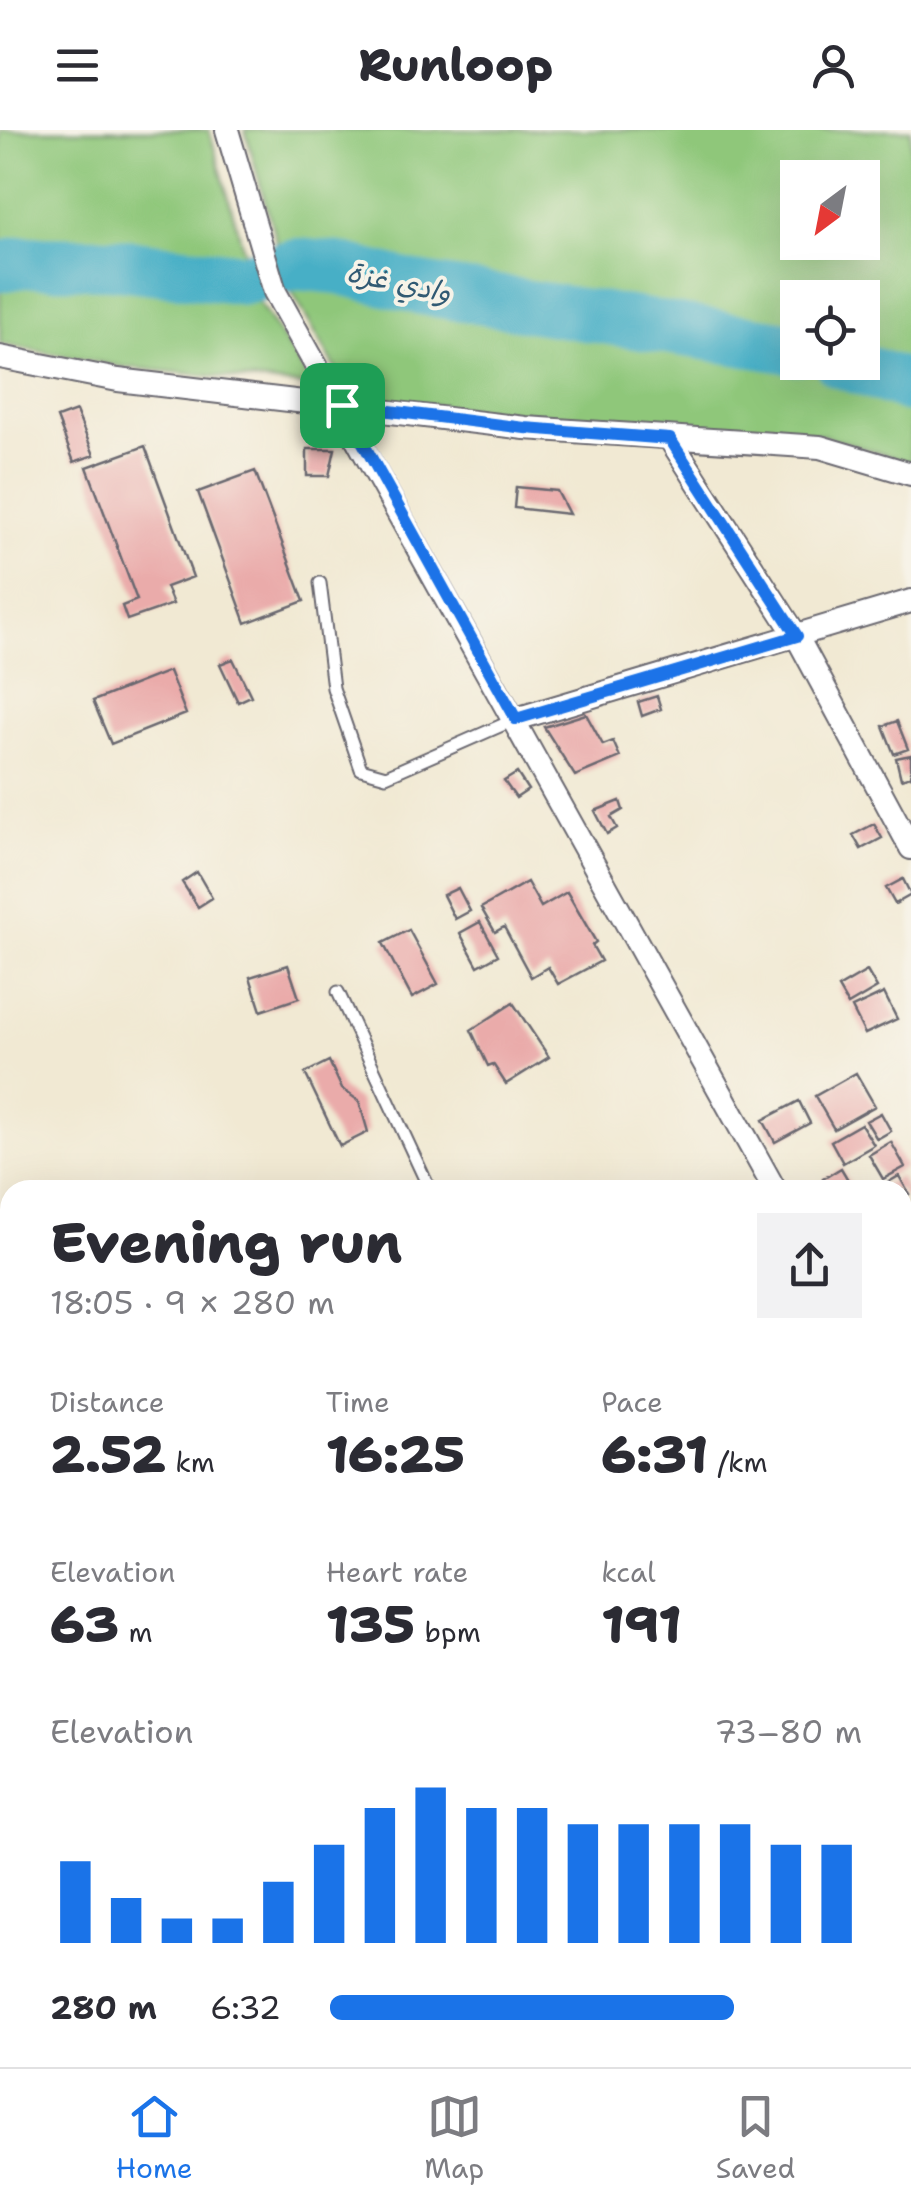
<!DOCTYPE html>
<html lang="en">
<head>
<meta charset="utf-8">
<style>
  :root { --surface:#fff; --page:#f2f2f3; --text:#2b2b33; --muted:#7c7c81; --line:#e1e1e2; --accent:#1a73e8 }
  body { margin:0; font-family:"Shantell Sans","Playpen Sans Arabic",sans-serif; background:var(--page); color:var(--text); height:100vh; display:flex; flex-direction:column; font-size:38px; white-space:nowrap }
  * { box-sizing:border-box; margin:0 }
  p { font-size:32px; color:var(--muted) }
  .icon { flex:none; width:55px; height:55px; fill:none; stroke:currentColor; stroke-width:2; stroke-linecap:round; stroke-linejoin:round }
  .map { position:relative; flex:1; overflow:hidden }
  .panel { position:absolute; left:0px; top:1050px; width:912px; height:888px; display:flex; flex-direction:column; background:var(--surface); border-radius:30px 30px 0 0; box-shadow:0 10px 40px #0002 }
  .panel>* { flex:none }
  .needle { width:65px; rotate:212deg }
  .fabs { position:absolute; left:780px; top:30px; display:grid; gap:20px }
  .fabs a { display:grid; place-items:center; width:100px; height:100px; border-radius:0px; background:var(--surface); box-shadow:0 10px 40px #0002; font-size:50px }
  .pin { position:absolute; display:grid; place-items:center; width:85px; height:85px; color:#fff; margin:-42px; border-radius:20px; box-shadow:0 5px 15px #0006 }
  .round { display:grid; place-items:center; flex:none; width:105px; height:105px; border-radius:0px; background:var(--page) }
  .summary { display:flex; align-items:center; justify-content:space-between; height:170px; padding:0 50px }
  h1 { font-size:55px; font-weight:800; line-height:75px }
  .metrics { display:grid; grid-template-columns:repeat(3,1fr); gap:15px; height:170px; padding:10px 50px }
  .metrics div { display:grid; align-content:center }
  .metrics b { font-size:50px; font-weight:800 }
  .metrics small { font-size:28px; font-weight:400 }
  .metrics p { font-size:28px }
  .chart { height:280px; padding:20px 50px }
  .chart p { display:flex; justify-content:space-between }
  .chart svg { width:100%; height:180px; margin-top:10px; stroke:var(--accent); stroke-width:6 }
  ul { padding:0 50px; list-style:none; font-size:32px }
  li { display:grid; grid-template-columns:160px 120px 1fr; align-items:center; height:75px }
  li i { height:25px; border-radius:12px; background:var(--accent) }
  header { display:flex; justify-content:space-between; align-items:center; height:130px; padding:0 50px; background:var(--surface); font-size:45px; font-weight:800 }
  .menu { display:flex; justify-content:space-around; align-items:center; height:140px; border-top:2px solid var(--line); background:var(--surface); font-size:28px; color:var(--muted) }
  .menu a { display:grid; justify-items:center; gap:5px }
  .menu .on { color:var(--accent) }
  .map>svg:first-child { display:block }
  .green { fill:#8fc77a; stroke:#58745a; stroke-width:2.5; fill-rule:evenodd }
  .sand { fill:#eeda9e; stroke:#887e6c; stroke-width:2.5 }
  .water { fill:#47afc6; stroke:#346880; stroke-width:2.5 }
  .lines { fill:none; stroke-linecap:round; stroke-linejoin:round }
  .river { stroke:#47afc6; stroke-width:52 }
  .building { fill:#eaabaa }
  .service-casing { stroke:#6a6870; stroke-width:15 }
  .minor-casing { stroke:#6a6870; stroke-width:26 }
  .secondary-casing { stroke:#6a6870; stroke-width:36 }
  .service { stroke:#fff; stroke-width:11 }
  .minor { stroke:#fff; stroke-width:22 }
  .secondary { stroke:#fff; stroke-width:32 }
  .route-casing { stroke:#fff; stroke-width:20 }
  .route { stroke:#1a73e8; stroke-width:12 }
  .labels { text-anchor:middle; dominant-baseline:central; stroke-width:8; stroke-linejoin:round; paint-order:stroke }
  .water-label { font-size:28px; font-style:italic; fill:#315a73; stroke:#f7f3e8 }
</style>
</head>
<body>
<header><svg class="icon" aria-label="menu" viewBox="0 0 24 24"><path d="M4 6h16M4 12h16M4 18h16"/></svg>Runloop<svg class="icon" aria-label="person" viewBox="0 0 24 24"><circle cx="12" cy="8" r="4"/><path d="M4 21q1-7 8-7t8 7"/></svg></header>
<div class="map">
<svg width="911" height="1937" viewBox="0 0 911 1937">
  <rect width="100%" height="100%" fill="#f7f3e8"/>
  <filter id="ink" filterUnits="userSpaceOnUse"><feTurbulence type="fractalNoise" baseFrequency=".01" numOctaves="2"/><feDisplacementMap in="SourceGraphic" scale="20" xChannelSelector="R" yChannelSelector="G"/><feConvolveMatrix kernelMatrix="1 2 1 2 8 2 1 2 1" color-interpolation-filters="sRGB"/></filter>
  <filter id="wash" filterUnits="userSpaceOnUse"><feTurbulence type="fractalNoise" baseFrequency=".0048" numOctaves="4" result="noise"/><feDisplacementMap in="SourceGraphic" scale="40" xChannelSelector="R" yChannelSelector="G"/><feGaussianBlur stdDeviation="2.25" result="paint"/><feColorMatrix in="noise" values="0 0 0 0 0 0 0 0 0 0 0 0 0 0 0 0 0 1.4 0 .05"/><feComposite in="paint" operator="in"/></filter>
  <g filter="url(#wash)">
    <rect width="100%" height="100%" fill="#f1e9d3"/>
    <path class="green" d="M 0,0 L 209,0 L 259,173 L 314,257 L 123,237 L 0,214 Z
      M 245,0 L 911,0 L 911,333 L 822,305 L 514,285 L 351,265 L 289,157 ZM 798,48 L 862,48 L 862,112 L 798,112 ZM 798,168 L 862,168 L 862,232 L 798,232 Z"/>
    <path class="sand" d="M 911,1480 L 911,1664 L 903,1667 L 902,1483 Z
      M 10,1692 L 10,1928 L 285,1928 L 258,1937 L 0,1937 L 0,1696 Z"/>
    <path class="water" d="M 911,1651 L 911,1937 L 80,1937 L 108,1928 L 902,1928 L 902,1654 Z"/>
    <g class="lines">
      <path class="river" d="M 0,136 L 24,132 L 109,133 L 244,149 L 296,134 L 338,138 L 422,159 L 798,219
        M 840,232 L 911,257"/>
    </g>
    <g id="blocks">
      <path class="building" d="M 76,281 L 94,325 L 74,332 L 57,288 Z
        M 145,316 L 193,447 L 166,457 L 173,474 L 127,490 L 122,476 L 137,470 L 87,337 Z
        M 307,319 L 335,319 L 329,346 L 307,346 Z
        M 255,341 L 304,471 L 246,493 L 198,362 Z
        M 516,357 L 557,361 L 569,384 L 514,378 Z
        M 233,529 L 251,566 L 238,572 L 220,534 Z
        M 169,541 L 186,584 L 111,614 L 93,571 Z
        M 657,566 L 661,579 L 642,586 L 638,572 Z
        M 586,584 L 603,615 L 613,611 L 620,627 L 575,646 L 544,597 Z
        M 897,591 L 908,619 L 894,624 L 883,596 Z
        M 911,625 L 911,646 L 901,649 L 896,628 Z
        M 517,643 L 528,660 L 516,668 L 504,651 Z
        M 620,671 L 623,680 L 611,687 L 617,698 L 607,704 L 595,681 Z
        M 874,694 L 882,708 L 861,719 L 853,705 Z
        M 197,742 L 212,768 L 198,777 L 182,752 Z
        M 903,749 L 911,765 L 895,774 L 886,758 Z
        M 527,752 L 541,777 L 567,762 L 596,812 L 592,815 L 601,831 L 558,854 L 548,837 L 531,847 L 504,797 L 495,802 L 481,778 Z
        M 458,758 L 470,781 L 455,789 L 443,765 Z
        M 480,792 L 498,825 L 478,836 L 460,803 Z
        M 409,800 L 438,854 L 412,868 L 383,813 Z
        M 288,835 L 299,868 L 261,881 L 250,847 Z
        M 867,841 L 877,858 L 848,875 L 838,858 Z
        M 884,863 L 897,889 L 865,904 L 852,878 Z
        M 513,873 L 549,927 L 506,954 L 493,934 L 488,936 L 471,900 Z
        M 329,931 L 342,959 L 359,971 L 368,1002 L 340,1016 L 305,943 Z
        M 856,943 L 875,976 L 834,999 L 815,966 Z
        M 799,971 L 810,993 L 775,1012 L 763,990 Z
        M 881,983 L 891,1001 L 877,1009 L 866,991 Z
        M 861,994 L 874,1015 L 843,1033 L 831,1011 Z
        M 891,1012 L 905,1037 L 883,1049 L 869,1025 Z
        M 841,1038 L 854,1060 L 829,1060 L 823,1049 Z
        M 899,1046 L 909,1064 L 902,1068 L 902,1060 L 875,1060 Z"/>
    </g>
  </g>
  <g filter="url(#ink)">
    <use href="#blocks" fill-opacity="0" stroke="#6a6870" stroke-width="2.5"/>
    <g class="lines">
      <g class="service-casing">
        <path id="service" d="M 320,453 L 333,558 L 361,639 L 386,646 L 516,589
          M 338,862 L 430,1060"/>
      </g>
      <g class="minor-casing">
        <path id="minor" d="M 227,0 L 275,162 L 775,1060
          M 0,227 L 118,250 L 525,298 L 820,317 L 911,344
          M 670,309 L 797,507 L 911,718
          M 516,589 L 911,471
          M 902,1292 L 911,1307"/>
      </g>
      <g class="secondary-casing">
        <path id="secondary" d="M 902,1457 L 911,1454
          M 0,1718 L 10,1715"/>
      </g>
      <use href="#service" class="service"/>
      <use href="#minor" class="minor"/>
      <use href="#secondary" class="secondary"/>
    </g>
  </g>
  <g class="lines" filter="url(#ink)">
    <g class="route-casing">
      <path id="route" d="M 342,275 L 525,298 L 670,309 L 797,506 L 516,589 Z"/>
    </g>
    <use href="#route" class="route"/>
  </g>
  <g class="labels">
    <g class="water-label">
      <text transform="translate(399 152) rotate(12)">وادي غزة</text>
    </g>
  </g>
</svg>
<div class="fabs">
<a><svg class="needle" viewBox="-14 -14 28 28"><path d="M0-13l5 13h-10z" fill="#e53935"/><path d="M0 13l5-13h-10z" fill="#7c7c81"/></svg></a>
<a><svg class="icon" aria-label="locate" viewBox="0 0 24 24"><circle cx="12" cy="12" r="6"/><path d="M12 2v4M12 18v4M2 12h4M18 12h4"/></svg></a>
</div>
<div class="pin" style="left:342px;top:275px;background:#1e9e55"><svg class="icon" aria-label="arrive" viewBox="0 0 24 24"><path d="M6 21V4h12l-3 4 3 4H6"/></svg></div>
<section class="panel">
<div class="summary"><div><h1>Evening run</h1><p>18:05 · 9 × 280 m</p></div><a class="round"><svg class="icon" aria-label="share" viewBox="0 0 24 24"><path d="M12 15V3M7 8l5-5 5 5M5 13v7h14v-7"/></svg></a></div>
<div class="metrics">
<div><p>Distance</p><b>2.52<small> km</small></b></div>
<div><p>Time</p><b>16:25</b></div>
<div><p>Pace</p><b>6:31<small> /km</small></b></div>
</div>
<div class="metrics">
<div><p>Elevation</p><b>63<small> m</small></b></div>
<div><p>Heart rate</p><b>135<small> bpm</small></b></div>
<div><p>kcal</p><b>191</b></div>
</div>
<div class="chart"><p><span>Elevation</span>73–80 m</p>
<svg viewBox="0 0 160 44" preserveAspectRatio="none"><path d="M5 44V24M15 44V33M25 44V38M35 44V38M45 44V29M55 44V20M65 44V11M75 44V6M85 44V11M95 44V11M105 44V15M115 44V15M125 44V15M135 44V15M145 44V20M155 44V20"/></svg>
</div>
<ul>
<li><b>280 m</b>6:32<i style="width:76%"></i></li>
</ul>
</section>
</div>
<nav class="menu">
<a class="on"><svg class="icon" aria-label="home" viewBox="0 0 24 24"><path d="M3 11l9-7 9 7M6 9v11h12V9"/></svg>Home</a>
<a><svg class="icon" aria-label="map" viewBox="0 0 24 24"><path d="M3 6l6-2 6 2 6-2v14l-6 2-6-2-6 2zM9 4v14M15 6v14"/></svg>Map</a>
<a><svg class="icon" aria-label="saved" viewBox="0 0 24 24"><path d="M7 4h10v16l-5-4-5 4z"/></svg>Saved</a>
</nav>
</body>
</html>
